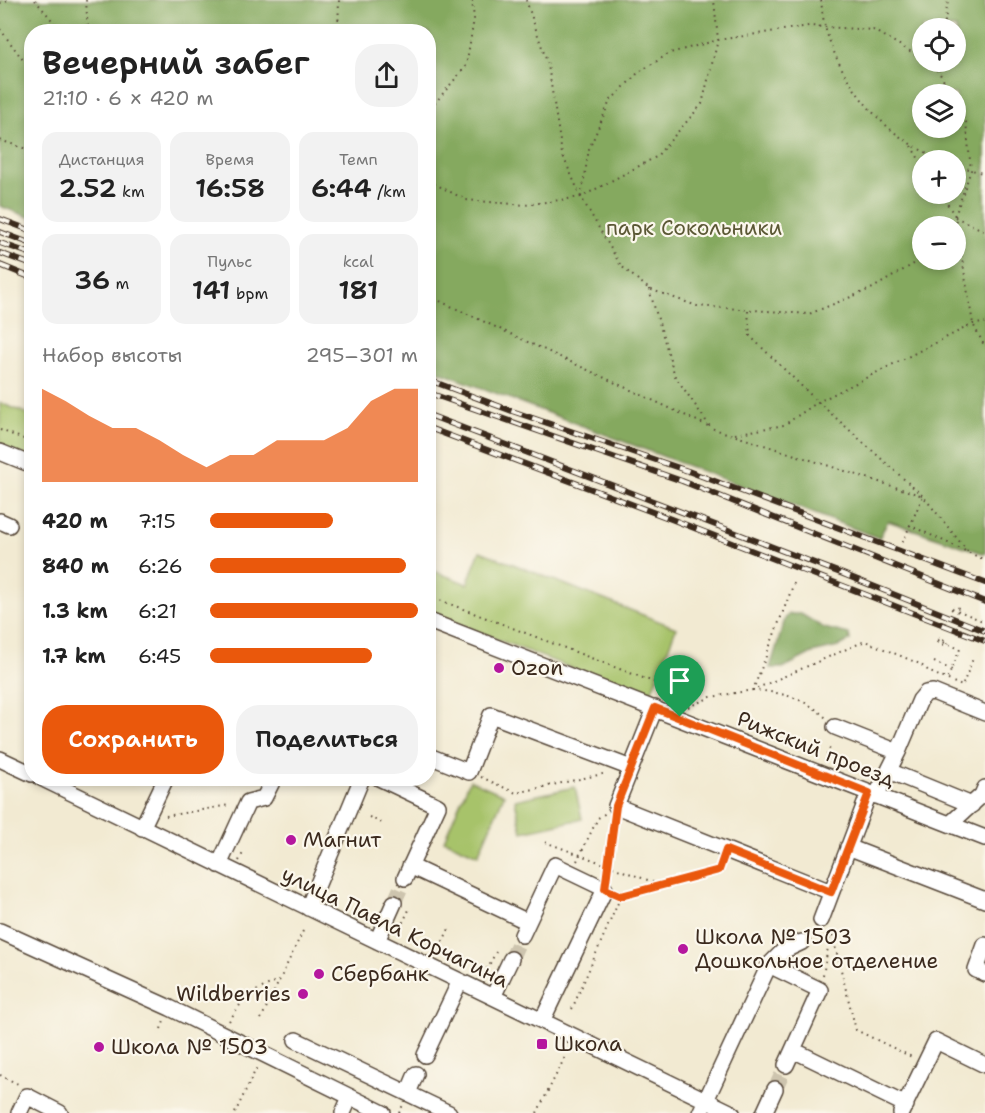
<!DOCTYPE html>
<html lang="ru">
<head>
<meta charset="utf-8">
<style>
  :root { --surface:#fff; --page:#f2f2f2; --text:#222; --muted:#767676; --accent:#ea580c }
  body { margin:0; font-family:"Shantell Sans",sans-serif; background:var(--page); color:var(--text); height:100vh; display:flex; flex-direction:column; font-size:22px; white-space:nowrap }
  * { box-sizing:border-box; margin:0 }
  p { font-size:20px; color:var(--muted) }
  .icon { flex:none; width:33px; height:33px; fill:none; stroke:currentColor; stroke-width:2; stroke-linecap:round; stroke-linejoin:round }
  .map { position:relative; flex:1; overflow:hidden }
  .side { position:absolute; left:24px; top:24px; width:412px; height:762px; display:flex; flex-direction:column; background:var(--surface); border-radius:24px; box-shadow:0 3px 9px #0003 }
  .side>* { flex:none }
  .controls { position:absolute; left:912px; top:18px; display:grid; gap:12px }
  .controls a { display:grid; place-items:center; width:54px; height:54px; border-radius:50%; background:var(--surface); box-shadow:0 3px 9px #0003; font-size:30px }
  .pin { position:absolute; display:grid; place-items:center; width:51px; height:51px; color:#fff; margin:-62px -26px; border-radius:50% 50% 50% 0; rotate:-45deg; box-shadow:0 0 6px #0007 }
  .pin .icon { rotate:45deg }
  .round { display:grid; place-items:center; flex:none; width:63px; height:63px; border-radius:24px; background:var(--page) }
  .overview { display:flex; align-items:center; justify-content:space-between; height:102px; padding:0 18px }
  h1 { font-size:33px; font-weight:600; line-height:45px }
  .metrics { display:grid; grid-template-columns:repeat(3,1fr); gap:9px; height:102px; padding:6px 18px }
  .metrics div { display:grid; align-content:center; border-radius:15px; background:var(--page); text-align:center }
  .metrics b { font-size:26px; font-weight:600 }
  .metrics small { font-size:16px; font-weight:400 }
  .metrics p { font-size:16px }
  .chart { height:168px; padding:12px 18px }
  .chart p { display:flex; justify-content:space-between }
  .chart svg { width:100%; height:108px; margin-top:6px; fill:var(--accent); opacity:.7 }
  .action { display:flex; gap:12px; margin-top:auto; padding:12px 18px }
  .action a { flex:1; height:69px; border-radius:24px; background:var(--accent); color:#fff; font-size:24px; font-weight:600; line-height:69px; text-align:center }
  .action a+a { background:var(--page); color:var(--text) }
  ul { padding:0 18px; list-style:none; font-size:20px }
  li { display:grid; grid-template-columns:96px 72px 1fr; align-items:center; height:45px }
  li i { height:15px; border-radius:8px; background:var(--accent) }
  .map>svg:first-child { display:block }
  .green { fill:#a7c36a; stroke:#717644; stroke-width:1.5 }
  .forest { fill:#85a95e; stroke:#606a3e; stroke-width:1.5; fill-rule:evenodd }
  .lines { fill:none; stroke-linecap:round; stroke-linejoin:round }
  .minor-tunnel { stroke:#cdc4ae; stroke-width:15; stroke-dasharray:15 8; stroke-linecap:butt }
  .minor-casing { stroke:#564739; stroke-width:18 }
  .path { stroke:#564739; stroke-width:2; stroke-dasharray:1.5 4.5; stroke-linecap:butt }
  .minor { stroke:#fff; stroke-width:15 }
  .rail-casing { stroke:#3b2a1e; stroke-width:6 }
  .rail { stroke:#fbf7ec; stroke-width:4; stroke-dasharray:11; stroke-linecap:butt }
  .route-casing { stroke:#fff; stroke-width:12 }
  .route { stroke:#ea580c; stroke-width:8 }
  .poi-dot { fill:#b5179e; stroke:#fbf7ec; stroke-width:2 }
  .labels { text-anchor:middle; dominant-baseline:central; stroke-width:4.5; stroke-linejoin:round; paint-order:stroke }
  .park-label { font-size:21px; fill:#5b5835; stroke:#fbf7ec }
  .poi-label { font-size:21px; fill:#3b2a1e; stroke:#fbf7ec; text-anchor:start }
  .street-label { font-size:21px; fill:#3b2a1e; stroke:#fbf7ec }
</style>
</head>
<body>
<div class="map">
<svg width="985" height="1113" viewBox="0 0 985 1113">
  <rect width="100%" height="100%" fill="#fbf7ec"/>
  <filter id="ink" filterUnits="userSpaceOnUse"><feTurbulence type="fractalNoise" baseFrequency=".0167" numOctaves="2"/><feDisplacementMap in="SourceGraphic" scale="12" xChannelSelector="R" yChannelSelector="G"/><feConvolveMatrix kernelMatrix="1 2 1 2 8 2 1 2 1" color-interpolation-filters="sRGB"/></filter>
  <filter id="wash" filterUnits="userSpaceOnUse"><feTurbulence type="fractalNoise" baseFrequency=".008" numOctaves="4" result="noise"/><feDisplacementMap in="SourceGraphic" scale="24" xChannelSelector="R" yChannelSelector="G"/><feGaussianBlur stdDeviation="1.35" result="paint"/><feColorMatrix in="noise" values="0 0 0 0 0 0 0 0 0 0 0 0 0 0 0 0 0 1.4 0 .05"/><feComposite in="paint" operator="in"/></filter>
  <g filter="url(#wash)">
    <rect width="100%" height="100%" fill="#f2ead2"/>
    <path class="green" d="M 0,403 L 31,415 L 31,459 L 0,447 Z
      M 480,551 L 676,628 L 649,698 L 429,613 L 429,569 L 467,584 Z
      M 470,780 L 504,795 L 478,855 L 444,840 Z
      M 575,787 L 582,819 L 522,832 L 515,800 Z"/>
    <path class="forest" d="M 0,0 L 985,0 L 985,554 L 888,521 L 879,538 L 429,368 L 429,32 L 32,32 L 31,218 L 0,206 ZM 922,28 L 956,28 L 956,62 L 922,62 ZM 922,94 L 956,94 L 956,128 L 922,128 ZM 922,160 L 956,160 L 956,194 L 922,194 ZM 922,226 L 956,226 L 956,260 L 922,260 Z
      M 789,614 L 801,614 L 824,628 L 849,634 L 850,640 L 838,647 L 812,653 L 783,668 L 770,668 L 785,619 Z"/>
  </g>
  <g filter="url(#ink)">
    <g class="lines">
      <path class="minor-tunnel" d="M 394,903 L 405,878
        M 511,959 L 522,935
        M 775,1089 L 786,1065"/>
      <g class="minor-casing">
        <path id="minor" d="M 0,452 L 32,465
          M 0,521 L 9,525
          M 429,621 L 985,838
          M 655,708 L 616,806 L 831,892
          M 835,727 L 898,752
          M 429,756 L 469,772 L 491,715 L 631,768
          M 0,759 L 32,774
          M 889,771 L 972,805
          M 41,778 L 732,1113
          M 379,778 L 438,806 L 405,878
          M 876,796 L 898,752 L 920,700 L 926,693 L 933,692 L 985,713
          M 950,824 L 982,795 L 985,788
          M 142,828 L 166,778
          M 848,847 L 985,900
          M 219,865 L 248,802 L 264,798 L 274,778
          M 410,866 L 528,922
          M 308,908 L 362,778
          M 821,920 L 869,793
          M 0,931 L 170,1008 L 383,1113
          M 522,935 L 555,865 L 605,889 L 542,1021
          M 377,941 L 394,903
          M 985,945 L 976,970 L 985,974
          M 769,965 L 783,951 L 802,942
          M 493,997 L 511,959
          M 296,1040 L 449,1113
          M 793,1050 L 906,1105
          M 425,1055 L 460,981
          M 408,1093 L 416,1074
          M 19,1113 L 27,1096 L 60,1113
          M 343,1113 L 350,1097
          M 700,1113 L 769,965 L 820,990 L 786,1065
          M 764,1113 L 775,1089
          M 901,1113 L 936,1041 L 985,1065"/>
      </g>
      <path class="path" d="M 35,0 L 62,32
        M 86,0 L 88,32
        M 526,0 L 548,65 L 562,154 L 581,197 L 621,266 L 649,289 L 697,306 L 809,314 L 873,288 L 922,259
        M 821,0 C 822,9 823,19 825,27 C 842,86 886,140 944,160
        M 0,3 L 8,0
        M 944,28 L 948,0
        M 0,29 L 32,72
        M 338,32 L 339,0
        M 927,62 L 939,72 L 951,94
        M 939,71 L 940,62
        M 429,106 L 435,103 L 466,66 L 474,19 L 472,0
        M 0,140 L 32,151
        M 911,146 L 922,164
        M 956,165 L 985,174
        M 429,181 L 466,200 L 525,205 L 581,197 L 656,157 L 702,104 L 718,40 L 714,0
        M 941,194 L 955,216 L 973,324 L 985,347
        M 581,197 L 589,149 L 610,101 L 639,72 L 670,53 L 718,40 L 809,26 L 873,30 L 922,58
        M 955,217 L 985,231
        M 948,226 L 955,216 L 971,170 L 966,122 L 956,102
        M 649,289 L 675,376 L 711,428 L 923,496 L 901,546
        M 429,296 L 708,426
        M 748,311 L 750,336 L 818,402 L 923,496 L 968,552
        M 0,430 L 32,442
        M 735,434 L 784,425 L 818,402 L 973,324 L 985,323
        M 909,525 L 985,560
        M 794,583 L 753,690 C 780,692 806,698 826,718
        M 429,596 L 664,686
        M 952,608 L 985,622
        M 951,609 L 958,612 L 959,608 L 953,606
        M 938,640 L 960,649 L 947,680
        M 937,642 L 946,646 L 948,642 L 939,638
        M 934,662 L 952,670
        M 963,684 L 974,656
        M 688,707 L 711,697 L 753,690 L 865,641 L 920,664 L 930,672 L 962,686
        M 825,761 L 830,747
        M 481,777 L 516,793 L 607,773
        M 166,816 L 230,805
        M 369,817 L 384,824
        M 545,842 L 661,885
        M 239,861 L 243,853
        M 577,861 L 598,818 L 606,813
        M 607,875 L 614,821
        M 285,880 L 300,880
        M 621,896 L 719,870 L 721,864
        M 400,928 L 409,910
        M 831,930 L 856,1030 L 912,1057
        M 440,947 L 449,929
        M 487,969 L 496,952
        M 823,975 L 831,931
        M 572,1009 L 621,896 L 617,894
        M 261,1019 L 303,931
        M 229,1021 L 246,996 L 278,980
        M 161,1029 L 165,1019
        M 0,1075 L 20,1085
        M 235,1113 L 257,1067
        M 399,1113 L 403,1105
        M 537,1113 L 565,1057"/>
      <use href="#minor" class="minor"/>
      <g class="rail-casing">
        <path id="rail" d="M 0,219 L 32,231
          M 0,232 L 32,244
          M 0,243 L 32,254
          M 0,253 L 32,265
          M 0,265 L 32,278
          M 429,380 L 512,411 L 688,471 L 985,583
          M 429,393 L 682,481 L 985,602
          M 429,415 L 843,574 L 985,631
          M 429,428 L 671,519 L 985,641"/>
      </g>
      <use href="#rail" class="rail"/>
    </g>
  </g>
  <g class="lines" filter="url(#ink)">
    <g class="route-casing">
      <path id="route" d="M 655,708 L 869,793 L 831,892 L 726,850 L 719,870 L 621,896 L 605,889 L 616,806 Z"/>
    </g>
    <use href="#route" class="route"/>
  </g>
  <g class="poi-dot">
    <circle cx="499" cy="668" r="6"/>
    <circle cx="291" cy="840" r="6"/>
    <circle cx="683" cy="949" r="6"/>
    <circle cx="319" cy="974" r="6"/>
    <circle cx="303" cy="994" r="6"/>
    <rect x="536" y="1038" width="12" height="12" rx="3"/>
    <circle cx="99" cy="1047" r="6"/>
  </g>
  <g class="labels">
    <g class="park-label">
      <text x="694" y="228">парк Сокольники</text>
    </g>
    <g class="poi-label">
      <text x="511" y="668">Ozon</text>
      <text x="303" y="840">Магнит</text>
      <text x="695" y="937">Школа № 1503<tspan x="695" dy="24">Дошкольное отделение</tspan></text>
      <text x="331" y="974">Сбербанк</text>
      <text x="291" y="994" text-anchor="end">Wildberries</text>
      <text x="554" y="1044">Школа</text>
      <text x="111" y="1047">Школа № 1503</text>
    </g>
    <g class="street-label">
      <text transform="translate(816 749) rotate(22)">Рижский проезд</text>
      <text transform="translate(395 927) rotate(26)">улица Павла Корчагина</text>
    </g>
  </g>
</svg>
<div class="controls">
<a><svg class="icon" aria-label="locate" viewBox="0 0 24 24"><circle cx="12" cy="12" r="6"/><path d="M12 2v4M12 18v4M2 12h4M18 12h4"/></svg></a>
<a><svg class="icon" aria-label="layers" viewBox="0 0 24 24"><path d="M12 4l9 5-9 5-9-5zM3 14l9 5 9-5"/></svg></a>
<a>+</a>
<a>−</a>
</div>
<div class="pin" style="left:680px;top:717px;background:#1e9e55"><svg class="icon" aria-label="arrive" viewBox="0 0 24 24"><path d="M6 21V4h12l-3 4 3 4H6"/></svg></div>
<section class="side">
<div class="overview"><div><h1>Вечерний забег</h1><p>21:10 · 6 × 420 m</p></div><a class="round"><svg class="icon" aria-label="share" viewBox="0 0 24 24"><path d="M12 15V3M7 8l5-5 5 5M5 13v7h14v-7"/></svg></a></div>
<div class="metrics">
<div><p>Дистанция</p><b>2.52<small> km</small></b></div>
<div><p>Время</p><b>16:58</b></div>
<div><p>Темп</p><b>6:44<small> /km</small></b></div>
</div>
<div class="metrics">
<div><b>36<small> m</small></b></div>
<div><p>Пульс</p><b>141<small> bpm</small></b></div>
<div><p>kcal</p><b>181</b></div>
</div>
<div class="chart"><p><span>Набор высоты</span>295–301 m</p>
<svg viewBox="0 0 160 44" preserveAspectRatio="none"><path d="M0 44V6L10 11L20 17L30 22L40 22L50 27L60 33L70 38L80 33L90 33L100 27L110 27L120 27L130 22L140 11L150 6L160 6V44z"/></svg>
</div>
<ul>
<li><b>420 m</b>7:15<i style="width:59%"></i></li>
<li><b>840 m</b>6:26<i style="width:94%"></i></li>
<li><b>1.3 km</b>6:21<i style="width:100%"></i></li>
<li><b>1.7 km</b>6:45<i style="width:78%"></i></li>
</ul>
<div class="action"><a>Сохранить</a><a>Поделиться</a></div>
</section>
</div>
</body>
</html>
